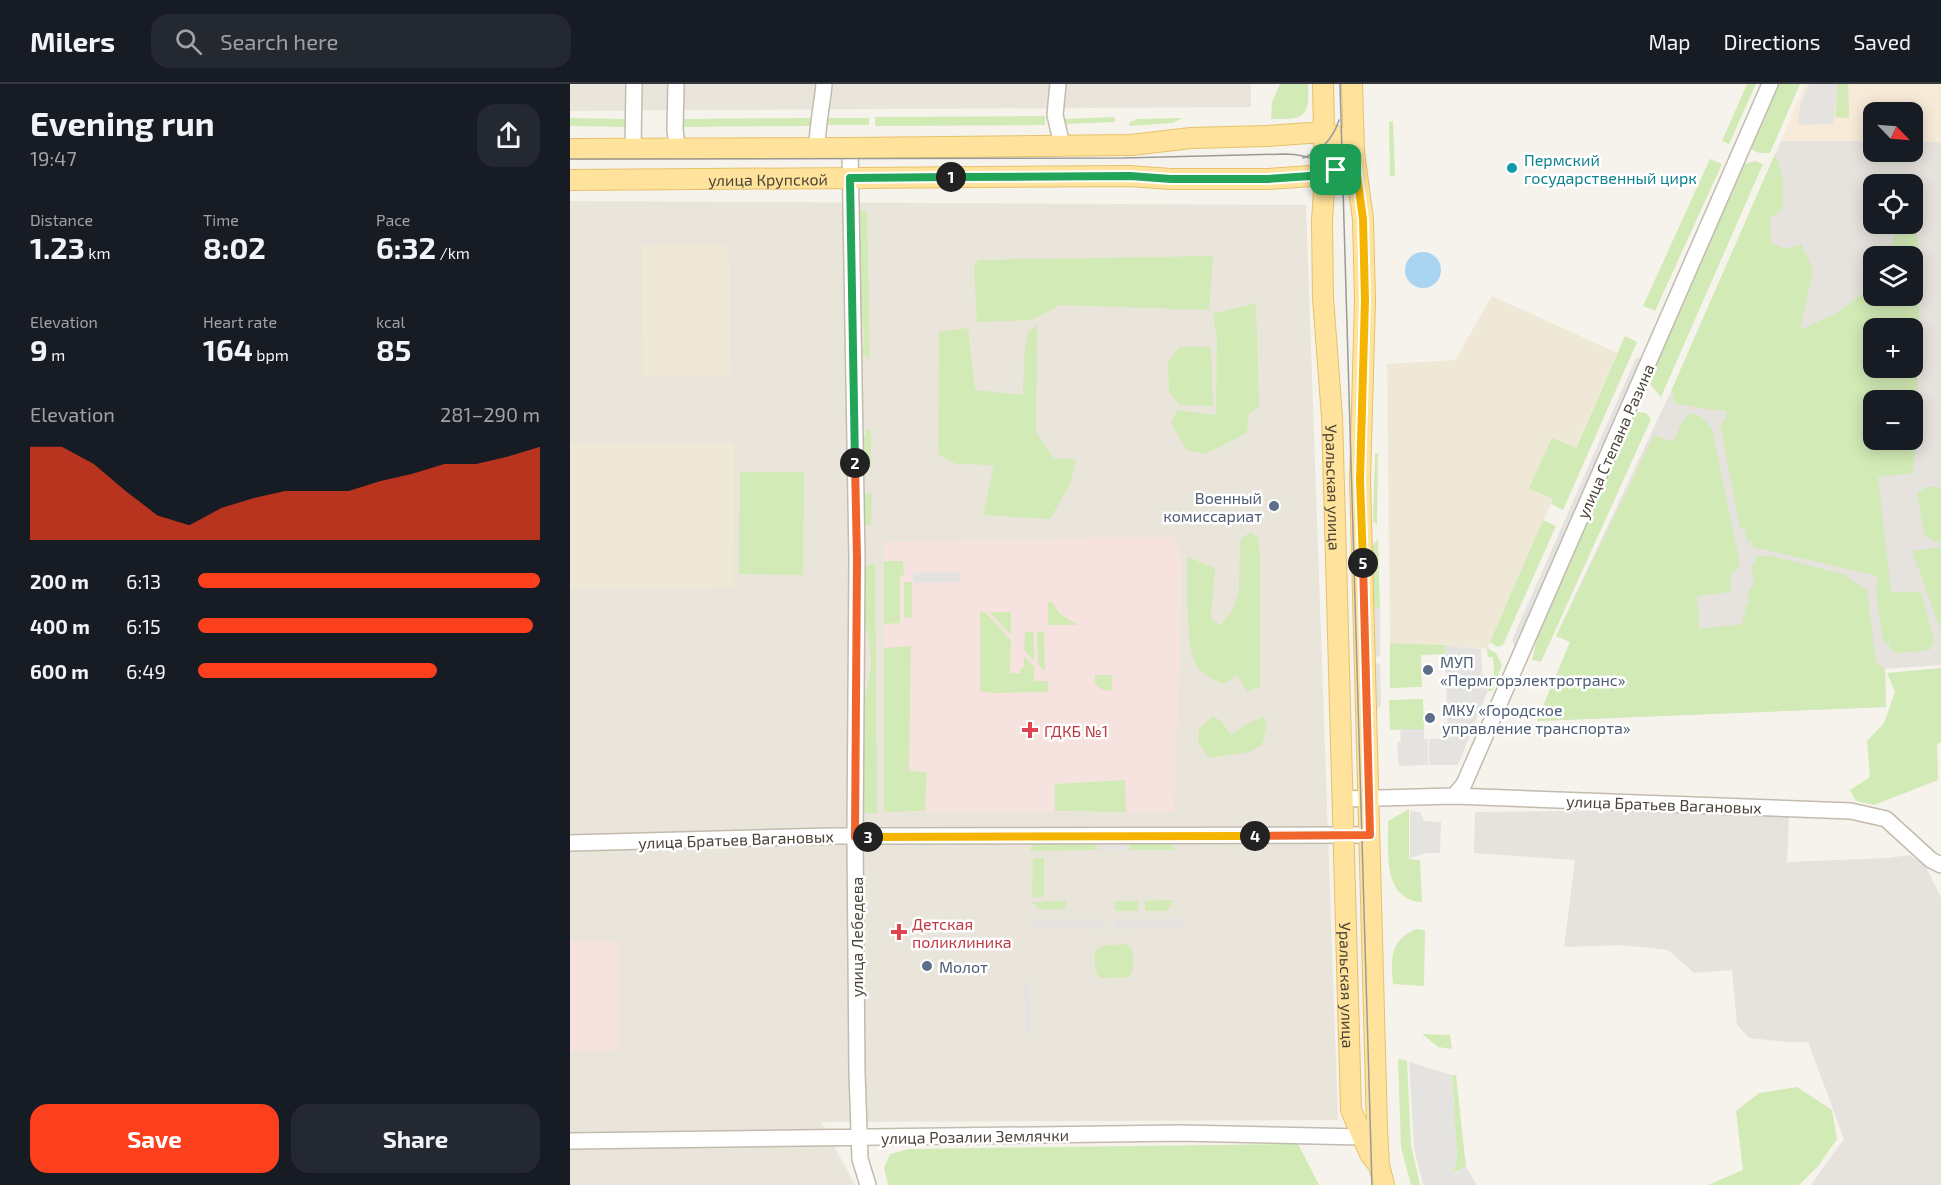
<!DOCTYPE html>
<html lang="en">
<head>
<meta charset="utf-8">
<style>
  :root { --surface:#171b24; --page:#242831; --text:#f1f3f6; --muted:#9ea1a6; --line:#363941; --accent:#fc3f1d }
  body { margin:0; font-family:"Exo 2",sans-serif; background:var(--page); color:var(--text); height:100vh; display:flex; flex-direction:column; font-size:22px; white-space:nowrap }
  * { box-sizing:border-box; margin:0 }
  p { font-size:20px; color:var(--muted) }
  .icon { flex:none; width:33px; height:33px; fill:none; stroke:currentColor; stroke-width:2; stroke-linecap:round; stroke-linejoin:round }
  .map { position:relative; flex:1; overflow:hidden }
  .details { display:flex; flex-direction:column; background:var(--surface); width:570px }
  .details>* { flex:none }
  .needle { width:39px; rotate:115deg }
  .buttons { position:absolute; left:1293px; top:18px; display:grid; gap:12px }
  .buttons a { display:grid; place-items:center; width:60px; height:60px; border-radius:12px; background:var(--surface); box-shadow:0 3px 15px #0003; font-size:30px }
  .pin { position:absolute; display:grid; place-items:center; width:51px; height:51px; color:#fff; margin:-26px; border-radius:12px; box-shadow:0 3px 9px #0006 }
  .km { position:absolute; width:30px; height:30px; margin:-15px; border-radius:50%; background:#222; color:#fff; font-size:16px; line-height:30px; text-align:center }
  .round { display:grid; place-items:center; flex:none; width:63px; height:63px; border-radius:18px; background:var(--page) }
  .overview { display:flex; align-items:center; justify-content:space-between; height:102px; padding:0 30px }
  h1 { font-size:33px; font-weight:700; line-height:45px }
  .metrics { display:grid; grid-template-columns:repeat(3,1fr); gap:9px; height:102px; padding:6px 30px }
  .metrics div { display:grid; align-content:center }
  .metrics b { font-size:30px; font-weight:700 }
  .metrics small { font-size:16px; font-weight:400 }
  .metrics p { font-size:16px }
  .chart { height:168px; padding:12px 30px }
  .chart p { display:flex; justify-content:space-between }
  .chart svg { width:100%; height:108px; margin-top:6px; fill:var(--accent); opacity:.7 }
  .cta { display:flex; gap:12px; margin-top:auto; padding:12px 30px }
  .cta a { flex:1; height:69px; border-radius:18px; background:var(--accent); color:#fff; font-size:24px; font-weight:700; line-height:69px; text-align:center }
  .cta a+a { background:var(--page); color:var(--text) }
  ul { padding:0 30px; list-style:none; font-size:20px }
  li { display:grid; grid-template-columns:96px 72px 1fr; align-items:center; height:45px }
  li i { height:15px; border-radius:8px; background:var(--accent) }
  header { display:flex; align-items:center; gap:36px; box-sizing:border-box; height:84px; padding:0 30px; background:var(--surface); border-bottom:2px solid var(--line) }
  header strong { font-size:28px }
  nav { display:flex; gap:33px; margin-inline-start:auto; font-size:21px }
  .search { width:420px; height:54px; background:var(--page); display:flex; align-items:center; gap:15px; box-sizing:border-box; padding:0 21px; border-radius:18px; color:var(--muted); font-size:22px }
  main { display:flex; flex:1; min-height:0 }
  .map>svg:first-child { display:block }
  .residential { fill:#eae5da }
  .commercial { fill:#f7ead8 }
  .industrial { fill:#e6e2dd; fill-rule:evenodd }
  .education { fill:#efe8d6 }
  .medical { fill:#f6e3e0 }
  .green { fill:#d2eab5; fill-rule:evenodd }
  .parking { fill:#e5e3e0 }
  .water { fill:#a9d4f2 }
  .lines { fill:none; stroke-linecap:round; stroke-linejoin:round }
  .minor-casing { stroke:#c2bbae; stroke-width:18 }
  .major-casing { stroke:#e6c16a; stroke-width:22 }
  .minor { stroke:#fff; stroke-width:15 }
  .major { stroke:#ffe39c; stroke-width:20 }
  .tram { stroke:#9a9a9a; stroke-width:1.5 }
  .split-1-casing { stroke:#fff; stroke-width:12 }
  .split-2-casing { stroke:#fff; stroke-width:12 }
  .split-3-casing { stroke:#fff; stroke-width:12 }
  .split-4-casing { stroke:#fff; stroke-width:12 }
  .split-5-casing { stroke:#fff; stroke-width:12 }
  .split-6-casing { stroke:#fff; stroke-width:12 }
  .split-1 { stroke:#22a559; stroke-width:8 }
  .split-2 { stroke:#22a559; stroke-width:8 }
  .split-3 { stroke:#f0652b; stroke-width:8 }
  .split-4 { stroke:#f5b400; stroke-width:8 }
  .split-5 { stroke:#f0652b; stroke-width:8 }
  .split-6 { stroke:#f5b400; stroke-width:8 }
  .culture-dot { fill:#0f9aa8; stroke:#fff; stroke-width:2 }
  .service-dot { fill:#5c6f8a; stroke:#fff; stroke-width:2 }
  .health-dot { fill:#e0444e; stroke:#fff; stroke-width:2 }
  .labels { text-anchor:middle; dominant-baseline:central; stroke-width:5; stroke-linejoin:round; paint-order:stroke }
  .culture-label { font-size:16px; fill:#0d838f; stroke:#fff; text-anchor:start }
  .street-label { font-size:16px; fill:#4b4439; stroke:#fff }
  .service-label { font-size:16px; fill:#4e5e75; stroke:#fff; text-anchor:start }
  .health-label { font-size:16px; fill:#be3a42; stroke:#fff; text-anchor:start }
</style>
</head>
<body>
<header>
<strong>Milers</strong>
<div class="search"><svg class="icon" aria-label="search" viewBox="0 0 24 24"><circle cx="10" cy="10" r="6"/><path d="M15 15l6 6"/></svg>Search here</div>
<nav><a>Map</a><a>Directions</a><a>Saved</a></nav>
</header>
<main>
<section class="details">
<div class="overview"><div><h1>Evening run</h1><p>19:47</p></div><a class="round"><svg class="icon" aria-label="share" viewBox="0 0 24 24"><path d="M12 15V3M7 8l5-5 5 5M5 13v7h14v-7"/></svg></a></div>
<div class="metrics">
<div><p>Distance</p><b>1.23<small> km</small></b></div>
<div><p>Time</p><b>8:02</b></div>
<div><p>Pace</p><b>6:32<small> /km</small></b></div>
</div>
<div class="metrics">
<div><p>Elevation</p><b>9<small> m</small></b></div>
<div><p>Heart rate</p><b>164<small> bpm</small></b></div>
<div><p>kcal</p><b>85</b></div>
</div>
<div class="chart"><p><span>Elevation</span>281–290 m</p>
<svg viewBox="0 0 160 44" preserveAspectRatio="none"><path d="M0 44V6L10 6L20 13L30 24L40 34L50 38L60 31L70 27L80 24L90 24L100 24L110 20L120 17L130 13L140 13L150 10L160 6V44z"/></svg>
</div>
<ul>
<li><b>200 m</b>6:13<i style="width:100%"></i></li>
<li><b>400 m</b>6:15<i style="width:98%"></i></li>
<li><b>600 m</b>6:49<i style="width:70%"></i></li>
</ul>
<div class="cta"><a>Save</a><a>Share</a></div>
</section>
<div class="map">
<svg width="1371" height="1101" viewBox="0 0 1371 1101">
  <rect width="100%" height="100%" fill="#f6f3ec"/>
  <path class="residential" d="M 0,0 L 681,0 L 681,23 L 0,27 Z
    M 0,117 L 736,121 L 768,1036 L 251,1038 L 285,1101 L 0,1101 Z"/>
  <path class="commercial" d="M 1235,0 L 1371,0 L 1371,58 L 1343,58 L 1342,28 L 1304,28 L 1303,57 L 1211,57 Z"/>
  <path class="industrial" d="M 1211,57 L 1303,57 L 1304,68 L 1342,68 L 1343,58 L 1371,58 L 1371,581 L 1315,585 L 1316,623 L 967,637 L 1000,558 L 986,552 L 1102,305 ZM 1304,100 L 1342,100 L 1342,140 L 1304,140 ZM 1304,172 L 1342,172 L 1342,212 L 1304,212 ZM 1304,244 L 1342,244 L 1342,284 L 1304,284 ZM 1304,316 L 1342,316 L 1342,356 L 1304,356 Z
    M 1084,726 L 1219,733 L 1217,778 L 1318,774 L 1339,771 L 1355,781 L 1371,814 L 1371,1101 L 1241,1101 L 1274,1055 L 1238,958 L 1218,958 L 1179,954 L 1167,941 L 1162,886 L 1124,889 L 1098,866 L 1051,861 L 994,863 L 1005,776 L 904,769 L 905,728 Z"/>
  <path class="education" d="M 159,161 L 161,292 L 73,293 L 72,162 Z
    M 922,212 L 1047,269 L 917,565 L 876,561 L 820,559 L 817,280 L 885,276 Z
    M 164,358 L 163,503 L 0,505 L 0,359 Z"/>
  <path class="medical" d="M 518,453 L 604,453 L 612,474 L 611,542 L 604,728 L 314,728 L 314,458 L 507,455 Z
    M 0,857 L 49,857 L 49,967 L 0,967 Z"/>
  <path class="green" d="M 710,0 L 738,0 C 740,35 733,35 701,35 L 702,18 Z
    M 1177,0 L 1186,0 L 1159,60 L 1152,57 Z
    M 1207,0 L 1230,0 L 1200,69 C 1192,70 1184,69 1180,62 Z
    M 1268,0 L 1278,0 L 1279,34 L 1265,33 Z
    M 475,32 L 475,41 L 305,42 L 305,33 Z
    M 545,33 L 545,38 L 495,40 L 495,35 Z
    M 0,34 L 56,35 L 56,43 L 0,42 Z
    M 240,34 L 240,42 L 110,43 L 110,35 Z
    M 252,34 L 299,34 L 299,41 L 252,41 Z
    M 613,34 L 602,39 L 559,42 L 560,38 L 568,35 Z
    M 823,37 L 825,92 L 820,92 L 819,38 Z
    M 1205,70 L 1213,94 L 1213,125 L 1200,134 L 1201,159 L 1216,165 L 1231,160 L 1243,186 L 1230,246 L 1265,230 L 1303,202 L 1304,212 L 1342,212 L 1342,172 L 1317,172 L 1329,140 L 1342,140 L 1343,131 L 1346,137 L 1350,182 L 1347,321 L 1343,327 L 1342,316 L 1304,316 L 1304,356 L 1342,356 L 1343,343 L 1347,347 L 1343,389 L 1308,393 L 1321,508 L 1351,508 L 1364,557 L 1360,566 L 1327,569 L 1320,565 L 1319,559 L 1313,558 L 1306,507 L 1308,492 L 1183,463 L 1182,458 L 1177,457 L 1175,445 L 1170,444 L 1150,340 L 1156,336 L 1156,326 L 1142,326 L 1104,319 L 1102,305 ZM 1342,244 L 1342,284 L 1304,284 L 1304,244 Z
    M 1140,75 L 1152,80 L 1085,227 L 1073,222 Z
    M 1185,77 L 1193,80 L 1091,313 L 1079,299 L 1174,80 Z
    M 287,126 L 297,127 L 300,276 L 290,268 L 289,261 L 294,261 L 294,242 L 288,241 Z
    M 643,172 L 639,226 L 490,221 L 462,236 L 407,238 L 404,183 L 408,176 Z
    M 686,219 L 689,323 L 679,329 L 677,349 L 635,370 L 617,366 L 601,339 L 607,326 L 646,331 L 647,255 L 643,230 Z
    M 467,241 L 466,348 L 484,375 L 506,375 L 500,400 L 480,435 L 413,431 L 424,381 L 386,380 L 368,370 L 369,248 L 398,244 L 405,306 L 453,311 L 454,271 L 458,248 Z
    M 1055,252 L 1067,258 L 993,426 L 981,420 L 983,415 L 959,404 L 982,354 L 1006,364 Z
    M 609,263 L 641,263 L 643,322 L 610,321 L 599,308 L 598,279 Z
    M 1066,328 L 1076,329 L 1081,335 L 971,578 L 962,576 L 968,550 Z
    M 1121,329 L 1133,334 L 1142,345 L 1170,481 L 1160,492 L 1161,505 L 1159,508 L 1127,512 L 1129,545 L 1173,540 L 1173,530 L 1176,529 L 1175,522 L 1178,521 C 1178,513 1176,506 1184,502 L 1182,482 L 1186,477 L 1186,472 L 1201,472 L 1276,491 C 1280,498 1292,501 1297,507 L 1306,578 L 1315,585 L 1316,623 L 967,637 L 1000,558 L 986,552 L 1084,351 L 1103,358 L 1113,337 Z
    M 296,346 L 301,346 L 301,384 L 297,385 L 297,381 L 289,376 L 289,355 L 296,351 Z
    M 808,369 L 807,441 L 803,437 L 805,370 Z
    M 170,388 L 234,388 L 233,491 L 169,490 Z
    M 1357,403 L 1371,403 L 1371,459 L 1366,458 L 1354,450 L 1347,409 Z
    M 297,409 L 302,409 L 301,442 L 293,440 L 290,417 Z
    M 973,436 L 986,442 L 933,561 L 928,563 L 920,558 Z
    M 681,448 L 688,454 L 690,471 L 690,603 L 677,607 L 667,591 L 653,600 C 643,595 631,591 626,581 C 615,561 618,498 617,473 L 645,484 L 641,534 L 650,542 L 663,526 L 669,507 L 670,458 L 673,453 Z
    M 808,455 L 810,525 L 804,523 L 802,466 L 803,461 Z
    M 1371,463 L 1371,547 L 1342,467 Z
    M 314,477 L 333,477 L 334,491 L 330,492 L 330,539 L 314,540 Z
    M 305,480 L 307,729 L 294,729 L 294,616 L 301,585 L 300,560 L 294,537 L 293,485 L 296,482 Z
    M 334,498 L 342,498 L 342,534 L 334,533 Z
    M 478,518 L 483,519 L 489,529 L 508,541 L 478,541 Z
    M 410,527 L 415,528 L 441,556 L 440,589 L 450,589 L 451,584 L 454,583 L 454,572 L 464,583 L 464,597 L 478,597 L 478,608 L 422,609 L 410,607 Z
    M 419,528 L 441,528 L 441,551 Z
    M 455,548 L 464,548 L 464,577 L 454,566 Z
    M 467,548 L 474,548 L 475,588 L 468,580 Z
    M 820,559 L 876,561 L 875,570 L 851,571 L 852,603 L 820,604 Z
    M 341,562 L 339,687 L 357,688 L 355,727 L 314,728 L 314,564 Z
    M 917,564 L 926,569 L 932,581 L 922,607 L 918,607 L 918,592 L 924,591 L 923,573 L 918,573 Z
    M 1371,584 L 1371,659 L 1367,660 L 1368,696 L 1304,721 L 1286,717 L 1280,706 L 1300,693 L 1297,657 L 1314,639 L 1325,608 L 1317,589 Z
    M 525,591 L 542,591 L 542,607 C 534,607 530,605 525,600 Z
    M 853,615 L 854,645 L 820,646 L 819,616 Z
    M 643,632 L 651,637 L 661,651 L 676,640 L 694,633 L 697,641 L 692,661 L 679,668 L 639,674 L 628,658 L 629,645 Z
    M 555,696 L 556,728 L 485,727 L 485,700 Z
    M 839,725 L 839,775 L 850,776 L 852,818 C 811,816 819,765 818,737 Z
    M 463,758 L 527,758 L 527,766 L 460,767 Z
    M 560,758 L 600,758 L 605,766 L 560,766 Z
    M 463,774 L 474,774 L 474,813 L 462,813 Z
    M 604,816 L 597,827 L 575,827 L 575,817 Z
    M 496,817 L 495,825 L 469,825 L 462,818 Z
    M 545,817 L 568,817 L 568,827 L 545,827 Z
    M 847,845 L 855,846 L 854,902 L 823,900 C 821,875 819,856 847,845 Z
    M 556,860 L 562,865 C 563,875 565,885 559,893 L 532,894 L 527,891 C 520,859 528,862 556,860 Z
    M 852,950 L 880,951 L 882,965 L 868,963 Z
    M 828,975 L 837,977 L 841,1061 L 850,1101 L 841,1101 L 831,1063 Z
    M 882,991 L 886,991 L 896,1083 L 882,1089 L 887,1075 Z
    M 1227,1003 L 1262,1026 L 1267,1055 L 1249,1081 L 1229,1101 L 1138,1101 L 1173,1086 L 1166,1027 L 1189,1009 Z
    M 728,1060 L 749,1101 L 318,1101 L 314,1084 L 320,1070 L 339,1065 Z"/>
  <path class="parking" d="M 1239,0 L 1268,0 L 1263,40 L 1229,41 L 1228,33 L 1231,20 Z
    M 1076,273 L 946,564 L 942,556 L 1066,274 Z
    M 390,488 L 390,498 L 343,499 L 343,489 Z
    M 804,523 L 810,525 L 810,572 L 805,573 Z
    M 876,561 L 911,565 L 912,591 L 918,592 L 920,601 L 888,681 L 859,681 L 859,655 L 878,654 L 875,570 Z
    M 805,578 L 810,581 L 811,621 L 806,628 Z
    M 830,645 L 854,645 L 854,655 L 858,655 L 858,681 L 829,682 L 827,658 L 831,658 Z
    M 840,727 L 850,728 L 854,737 L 871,738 L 870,769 L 856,769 L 840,774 Z
    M 527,758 L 560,758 L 560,766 L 527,766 Z
    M 613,834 L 613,843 L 544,845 L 544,836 Z
    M 465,835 L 534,835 L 534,845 L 464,842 Z
    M 459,898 L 460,949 L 455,949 L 454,899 Z
    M 839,978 L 882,991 L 887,1075 L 883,1089 L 896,1083 L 907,1101 L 853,1101 L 844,1064 Z"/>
  <path class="water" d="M835 186a18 18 0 1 1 36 0a18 18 0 1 1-36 0Z"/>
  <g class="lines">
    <g class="minor-casing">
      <path id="minor" d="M 106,0 L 105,45 L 107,64
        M 488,0 L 485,31 L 492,61
        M 63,64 L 64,0
        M 247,64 C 247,43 252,22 254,0
        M 280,64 L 287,475 L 285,753 L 287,989 L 290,1075 L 298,1101
        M 884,712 L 894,700 L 1200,0
        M 773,715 L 884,712 L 1281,727 L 1316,735 L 1361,776 L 1371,781
        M 0,759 L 262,752 L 800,751
        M 0,1057 L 610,1049 L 792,1053 L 800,1049"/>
    </g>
    <g class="major-casing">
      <g id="major">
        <path id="s1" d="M 753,0 L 755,91 L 752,137 L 753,214 L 762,333 L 765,439 L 781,1026 L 800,1070 L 807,1079"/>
        <path d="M 782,0 L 784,69 L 793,135 L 795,216 L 790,396 L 807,1045 L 809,1081 L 814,1101"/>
        <path d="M 0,65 L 280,64 L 561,61 L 621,54 L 697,52 L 754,48 L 776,56 L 784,69"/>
        <path id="s2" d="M 0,96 L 559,92 L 601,95 L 698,95 L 755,91 L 773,83 L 784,69"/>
      </g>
    </g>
    <use href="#minor" class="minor"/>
    <use href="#major" class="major"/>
    <path class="tram" d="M 770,0 L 802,1101
      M 733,74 C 752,67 763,55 769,36
      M 0,75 L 553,74 L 716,70 C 742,71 763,79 770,106"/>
  </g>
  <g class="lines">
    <g class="split-1-casing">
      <path id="split-1" d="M 381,93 L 560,92 L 601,95 L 698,95 L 755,91 L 766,86"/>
    </g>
    <g class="split-2-casing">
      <path id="split-2" d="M 285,379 L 280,94 L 381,93"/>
    </g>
    <g class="split-3-casing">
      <path id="split-3" d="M 285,379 L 287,475 L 285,753 L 298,753"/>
    </g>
    <g class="split-4-casing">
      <path id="split-4" d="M 298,753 L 685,752"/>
    </g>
    <g class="split-5-casing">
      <path id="split-5" d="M 685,752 L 800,751 L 793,479"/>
    </g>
    <g class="split-6-casing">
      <path id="split-6" d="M 766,86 L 777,79 L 784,69 L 793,135 L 795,216 L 790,396 L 793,479"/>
    </g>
    <use href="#split-1" class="split-1"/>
    <use href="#split-2" class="split-2"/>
    <use href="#split-3" class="split-3"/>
    <use href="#split-4" class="split-4"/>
    <use href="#split-5" class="split-5"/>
    <use href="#split-6" class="split-6"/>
  </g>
  <circle class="culture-dot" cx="942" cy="84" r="6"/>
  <g class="service-dot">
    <circle cx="704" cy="422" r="6"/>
    <circle cx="858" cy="586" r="6"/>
    <circle cx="860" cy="634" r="6"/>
    <circle cx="357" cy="882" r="6"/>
  </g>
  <g class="health-dot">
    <path d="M457 637h6v6h6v6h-6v6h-6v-6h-6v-6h6z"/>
    <path d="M326 839h6v6h6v6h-6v6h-6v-6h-6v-6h6z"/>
  </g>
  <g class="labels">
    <g class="culture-label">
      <text x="954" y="75">Пермский<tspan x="954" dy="18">государственный цирк</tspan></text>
    </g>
    <g class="street-label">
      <text stroke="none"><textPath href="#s2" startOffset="198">улица Крупской</textPath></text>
      <text transform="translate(1045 357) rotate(-66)">улица Степана Разина</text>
      <text stroke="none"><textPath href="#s1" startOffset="404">Уральская улица</textPath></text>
      <text transform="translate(1094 720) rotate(2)">улица Братьев Вагановых</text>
      <text transform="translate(166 755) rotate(-2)">улица Братьев Вагановых</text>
      <text transform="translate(286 853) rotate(-90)">улица Лебедева</text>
      <text stroke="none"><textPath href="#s1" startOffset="902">Уральская улица</textPath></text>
      <text transform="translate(405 1052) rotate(-1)">улица Розалии Землячки</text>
    </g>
    <g class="service-label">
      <text x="692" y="413" text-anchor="end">Военный<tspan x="692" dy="18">комиссариат</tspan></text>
      <text x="870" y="577">МУП<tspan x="870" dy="18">«Пермгорэлектротранс»</tspan></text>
      <text x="872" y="625">МКУ «Городское<tspan x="872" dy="18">управление транспорта»</tspan></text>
      <text x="369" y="882">Молот</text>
    </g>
    <g class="health-label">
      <text x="474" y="646">ГДКБ №1</text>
      <text x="342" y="839">Детская<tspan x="342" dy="18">поликлиника</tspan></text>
    </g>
  </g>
</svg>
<div class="buttons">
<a><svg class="needle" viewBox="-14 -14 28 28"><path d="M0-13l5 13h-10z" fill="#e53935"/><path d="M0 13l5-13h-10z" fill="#9ea1a6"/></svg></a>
<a><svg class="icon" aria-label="locate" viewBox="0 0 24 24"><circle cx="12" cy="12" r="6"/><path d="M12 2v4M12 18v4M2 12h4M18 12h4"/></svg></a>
<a><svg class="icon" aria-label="layers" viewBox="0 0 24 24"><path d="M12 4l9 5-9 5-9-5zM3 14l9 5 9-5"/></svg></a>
<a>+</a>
<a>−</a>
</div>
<div class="pin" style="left:766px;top:86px;background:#1e9e55"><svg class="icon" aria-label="arrive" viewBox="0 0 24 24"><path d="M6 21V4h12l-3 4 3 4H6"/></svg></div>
<b class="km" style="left:381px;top:93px">1</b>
<b class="km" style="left:285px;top:379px">2</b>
<b class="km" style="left:298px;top:753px">3</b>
<b class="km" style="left:685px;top:752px">4</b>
<b class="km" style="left:793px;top:479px">5</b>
</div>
</main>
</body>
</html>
